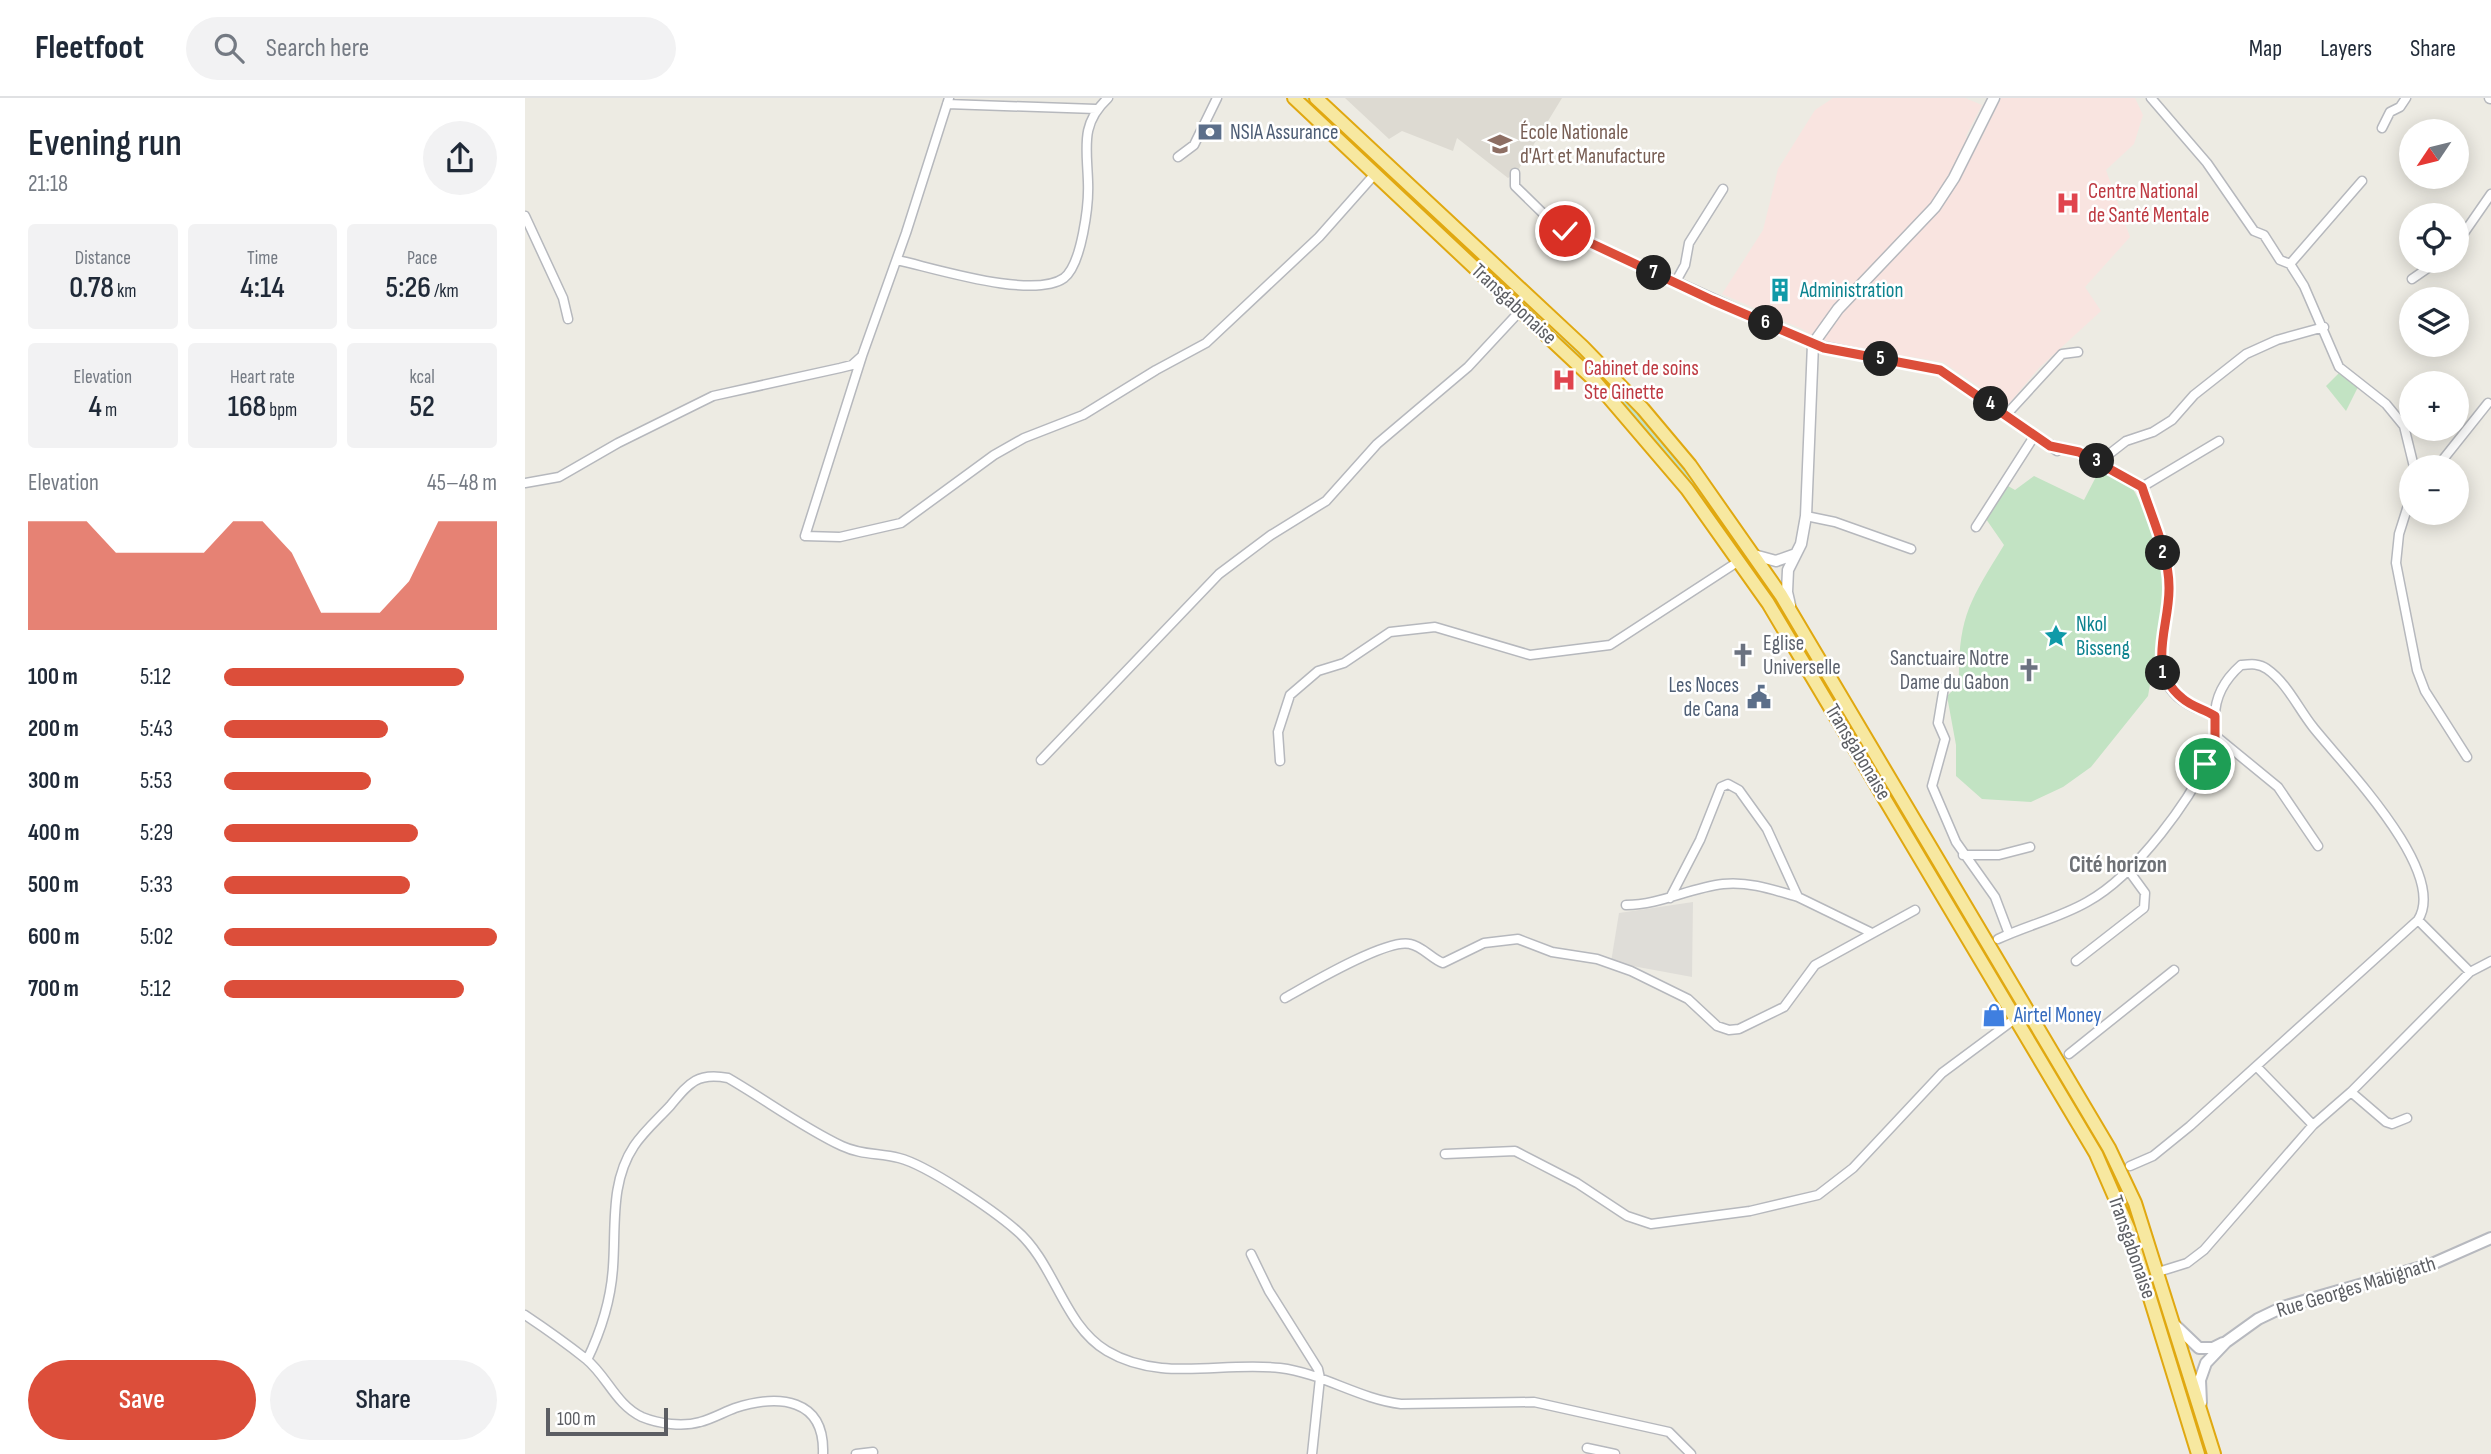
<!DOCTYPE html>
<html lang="en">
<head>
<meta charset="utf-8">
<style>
  :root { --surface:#fff; --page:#f2f2f3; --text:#1f2937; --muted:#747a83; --line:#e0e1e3; --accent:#dc4e3a }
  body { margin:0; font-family:"Sofia Sans Condensed",sans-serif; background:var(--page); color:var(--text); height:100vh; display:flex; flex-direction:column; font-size:26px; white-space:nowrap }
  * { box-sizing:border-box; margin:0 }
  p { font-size:23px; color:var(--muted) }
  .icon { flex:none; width:38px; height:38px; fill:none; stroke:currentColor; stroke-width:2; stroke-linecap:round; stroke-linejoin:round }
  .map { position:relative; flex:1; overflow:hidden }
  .sheet { display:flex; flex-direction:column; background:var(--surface); width:525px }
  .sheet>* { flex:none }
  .needle { width:46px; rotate:235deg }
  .controls { position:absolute; left:1874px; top:21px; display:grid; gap:14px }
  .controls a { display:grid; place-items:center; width:70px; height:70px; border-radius:50%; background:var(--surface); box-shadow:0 4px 18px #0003; font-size:35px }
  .scale { position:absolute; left:21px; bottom:18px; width:122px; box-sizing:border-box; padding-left:7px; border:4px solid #5c5e63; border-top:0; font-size:19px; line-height:24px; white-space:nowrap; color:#5c5e63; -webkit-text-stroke:5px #fff; paint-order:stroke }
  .pin { position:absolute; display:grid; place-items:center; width:60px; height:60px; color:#fff; margin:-30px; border:4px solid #fff; border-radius:50%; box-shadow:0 2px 7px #0007 }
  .km { position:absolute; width:35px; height:35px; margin:-18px; border-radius:50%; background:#222; color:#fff; font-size:19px; line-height:35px; text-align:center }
  .round { display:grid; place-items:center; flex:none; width:74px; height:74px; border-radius:37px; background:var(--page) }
  .overview { display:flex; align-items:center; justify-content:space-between; height:119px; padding:0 28px }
  h1 { font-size:38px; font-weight:600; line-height:52px }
  .metrics { display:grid; grid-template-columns:repeat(3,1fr); gap:10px; height:119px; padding:7px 28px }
  .metrics div { display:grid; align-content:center; border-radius:7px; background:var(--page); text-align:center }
  .metrics b { font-size:30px; font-weight:600 }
  .metrics small { font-size:19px; font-weight:400 }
  .metrics p { font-size:19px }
  .chart { height:196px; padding:14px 28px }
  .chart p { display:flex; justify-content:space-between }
  .chart svg { width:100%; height:126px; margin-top:7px; fill:var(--accent); opacity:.7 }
  .button { display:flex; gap:14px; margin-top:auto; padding:14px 28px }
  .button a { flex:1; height:80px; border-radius:42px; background:var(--accent); color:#fff; font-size:28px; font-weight:600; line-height:80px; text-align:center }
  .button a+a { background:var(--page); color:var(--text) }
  ul { padding:0 28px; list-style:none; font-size:23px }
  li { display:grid; grid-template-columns:112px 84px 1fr; align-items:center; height:52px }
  li i { height:18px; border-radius:9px; background:var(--accent) }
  header { display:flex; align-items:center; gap:42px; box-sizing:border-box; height:98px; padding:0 35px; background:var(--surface); border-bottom:2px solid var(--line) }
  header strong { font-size:33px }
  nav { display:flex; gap:38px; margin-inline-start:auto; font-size:24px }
  .search { width:490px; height:63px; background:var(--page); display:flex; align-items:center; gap:18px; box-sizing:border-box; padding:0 24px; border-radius:38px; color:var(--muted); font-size:26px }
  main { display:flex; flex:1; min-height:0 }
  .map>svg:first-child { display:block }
  .industrial { fill:#dfddd8 }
  .education { fill:#dddad2 }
  .medical { fill:#f9e4e0 }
  .green { fill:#c2e3c3 }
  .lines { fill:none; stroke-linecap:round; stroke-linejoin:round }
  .minor-casing { stroke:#b6b8bd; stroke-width:11 }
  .tertiary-casing { stroke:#b6b8bd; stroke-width:13 }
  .secondary-casing { stroke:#b7b9bf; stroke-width:14 }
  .trunk-casing { stroke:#e0a811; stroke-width:16 }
  .minor { stroke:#fff; stroke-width:8 }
  .tertiary { stroke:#fff; stroke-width:10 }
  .secondary { stroke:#fff; stroke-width:10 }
  .trunk { stroke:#f7e8a0; stroke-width:12 }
  .route-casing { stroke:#fff; stroke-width:14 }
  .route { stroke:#dc4e3a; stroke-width:9 }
  .labels { text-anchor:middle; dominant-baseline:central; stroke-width:5; stroke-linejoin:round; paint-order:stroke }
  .service-label { font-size:21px; fill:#4e5e75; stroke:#fff; text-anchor:start }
  .education-label { font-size:21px; fill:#785e54; stroke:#fff; text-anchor:start }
  .health-label { font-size:21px; fill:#be3a42; stroke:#fff; text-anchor:start }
  .culture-label { font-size:21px; fill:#0d838f; stroke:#fff; text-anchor:start }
  .street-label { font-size:21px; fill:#5c5e63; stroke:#fff }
  .worship-label { font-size:21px; fill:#5b616d; stroke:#fff; text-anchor:start }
  .shop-label { font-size:21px; fill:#366cbe; stroke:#fff; text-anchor:start }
  .neighbourhood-label { font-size:23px; font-weight:bold; fill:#6d7075; stroke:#fff }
</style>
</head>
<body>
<header>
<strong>Fleetfoot</strong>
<div class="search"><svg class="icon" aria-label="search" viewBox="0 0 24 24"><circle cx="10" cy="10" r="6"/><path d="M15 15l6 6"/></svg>Search here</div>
<nav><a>Map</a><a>Layers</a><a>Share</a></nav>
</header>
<main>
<section class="sheet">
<div class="overview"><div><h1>Evening run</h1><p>21:18</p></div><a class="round"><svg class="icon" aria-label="share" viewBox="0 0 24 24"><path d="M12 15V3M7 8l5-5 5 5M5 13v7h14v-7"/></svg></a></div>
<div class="metrics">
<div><p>Distance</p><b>0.78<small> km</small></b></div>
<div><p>Time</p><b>4:14</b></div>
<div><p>Pace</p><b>5:26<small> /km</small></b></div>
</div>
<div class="metrics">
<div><p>Elevation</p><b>4<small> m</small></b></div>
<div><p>Heart rate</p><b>168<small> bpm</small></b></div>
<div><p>kcal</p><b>52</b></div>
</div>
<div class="chart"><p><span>Elevation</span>45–48 m</p>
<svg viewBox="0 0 160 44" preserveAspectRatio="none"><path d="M0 44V6L10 6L20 6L30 17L40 17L50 17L60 17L70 6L80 6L90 17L100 38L110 38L120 38L130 27L140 6L150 6L160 6V44z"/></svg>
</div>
<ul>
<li><b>100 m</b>5:12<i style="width:88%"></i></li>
<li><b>200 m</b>5:43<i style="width:60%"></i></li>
<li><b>300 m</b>5:53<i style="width:54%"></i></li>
<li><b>400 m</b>5:29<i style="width:71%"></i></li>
<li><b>500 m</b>5:33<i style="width:68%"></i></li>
<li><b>600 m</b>5:02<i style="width:100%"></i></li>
<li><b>700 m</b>5:12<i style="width:88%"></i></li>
</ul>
<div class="button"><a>Save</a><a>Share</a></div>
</section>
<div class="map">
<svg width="1966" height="1356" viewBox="0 0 1966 1356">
  <rect width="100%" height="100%" fill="#edebe3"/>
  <path class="industrial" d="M 1168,804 L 1167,879 L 1086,864 L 1094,815 Z"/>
  <path class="education" d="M 820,0 L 1037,0 L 992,74 L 983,80 L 932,40 L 928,53 L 877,33 L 864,41 Z"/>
  <path class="medical" d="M 1308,0 L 1440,0 L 1457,7 L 1441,38 L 1451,51 L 1476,0 L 1610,0 L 1618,17 L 1609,46 L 1581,72 L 1605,139 L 1560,189 L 1576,213 L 1514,270 L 1482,308 L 1418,264 L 1299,245 L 1277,231 L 1197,196 L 1238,132 L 1253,71 L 1290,12 Z"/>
  <path class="green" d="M 777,0 L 783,0 L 1025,225 L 1094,293 L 1168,381 L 1242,485 L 1563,1020 L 1604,1104 L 1683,1356 L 1678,1356 L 1609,1130 L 1576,1054 L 1261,523 L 1165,383 L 1073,277 Z
    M 1814,275 L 1834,287 L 1821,313 L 1801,288 Z
    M 1575,371 L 1608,391 L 1619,411 L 1637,468 L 1638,512 L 1623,598 L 1566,669 L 1538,689 L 1506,704 L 1457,701 L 1431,678 L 1431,647 L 1422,598 L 1434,586 C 1433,518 1445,503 1479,447 L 1461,421 L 1483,388 L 1490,392 L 1509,378 L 1559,402 Z"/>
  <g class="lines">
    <g class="minor-casing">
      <path id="minor" d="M 1626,0 L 1682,65 L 1729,133 L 1739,137 L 1755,162 L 1765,166 L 1779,188 L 1814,269 L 1861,306 L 1879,328 L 1889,369
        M 422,6 L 571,11
        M 1857,30 L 1865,14 L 1875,9 L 1881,0
        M 653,59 L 669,47 L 692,0
        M 990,75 L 990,88 L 1032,129 L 1288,246 L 1415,272 L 1532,353
        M 0,118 L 38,200 L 43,221
        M 1932,145 L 1966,96
        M 372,162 C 409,170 508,202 539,180 C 557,166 564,106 563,84 C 562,49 555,26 583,0
        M 1765,166 L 1837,83
        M 1887,181 L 1913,163
        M 1150,185 L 1160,167 L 1164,145 L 1198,91
        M 337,258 L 280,438 L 315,439 L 376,425 L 469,357 L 499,340 L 558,317 L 631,272 L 681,245 L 794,139 L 849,77
        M 1481,317 L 1537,256 L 1553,254
        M 1527,347 L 1554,354 L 1574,364 L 1601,343 L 1628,334 L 1647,322 L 1669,297 L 1721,256 L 1752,242 L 1799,229
        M 1574,364 L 1617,389 L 1694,343
        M 1912,369 L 1963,305
        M 0,385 L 34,379 L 93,345 L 188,298 L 315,270 L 327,267 L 337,258 L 381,135 L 424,0
        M 1617,389 C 1627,420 1644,456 1644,489 C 1645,533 1614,584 1670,610 C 1677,613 1683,614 1690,618
        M 1886,398 L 1874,436 L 1871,465 L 1892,572 L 1900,593 L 1942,659
        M 1281,418 L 1310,424 L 1386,451
        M 1451,429 L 1510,337
        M 1419,589 L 1413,625 L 1420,641 L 1407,688 L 1431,744 L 1470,799 L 1484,836
        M 1692,639 L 1753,689 L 1793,748
        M 516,662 L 694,476 L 746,437 L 801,403 L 852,346 L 943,269 L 996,212
        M 755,663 L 753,634 L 765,597 L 793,573 L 819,565 L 865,534 L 910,529 L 1005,557 L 1085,547 L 1214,463
        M 1438,757 L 1474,757 L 1505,749
        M 1145,800 L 1175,742 L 1196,689 L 1203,686 L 1214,692 L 1242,731 L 1273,799 L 1347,835
        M 1101,807 C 1135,807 1164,790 1198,786 C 1223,783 1249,792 1273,799
        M 1893,822 L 1945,874
        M 1473,841 C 1503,827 1534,820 1562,804 C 1611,777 1668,700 1689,649 C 1693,640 1691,631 1690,622 C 1689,600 1699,582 1716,567 C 1726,566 1734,565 1742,571 C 1762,585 1773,610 1788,629 C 1818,667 1924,774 1893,822 L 1665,1028 L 1628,1058 L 1605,1068
        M 1551,863 L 1619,810 L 1620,795 L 1604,773
        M 760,900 C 783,887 862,840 885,846 C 897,848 907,861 918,865 L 959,845 L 993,841 L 1027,854 L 1072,861 L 1106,873 L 1163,901 L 1192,928 L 1204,932 L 1214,931 L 1259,909 L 1290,867 L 1390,812
        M 1544,956 L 1649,872
        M 1732,969 L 1788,1027
        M 1826,994 L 1861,1024 L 1867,1026 L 1882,1020
        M 920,1056 L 990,1053 L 1052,1085 L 1102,1118 L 1126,1126 L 1225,1113 L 1293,1097 L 1328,1070 L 1417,975 L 1491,920
        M 726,1156 L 744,1193 L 793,1271 L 795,1280 L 787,1356
        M 1633,1174 L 1662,1165 L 1679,1152 L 1788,1027 L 1826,994 L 1945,874 L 1966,863
        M 0,1217 C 21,1231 42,1246 61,1261 C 82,1278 91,1307 117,1319 C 134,1326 158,1329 175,1324 C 187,1321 199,1314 210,1310 C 254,1296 300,1300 298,1356
        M 62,1262 C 76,1233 86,1201 88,1169 C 91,1128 85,1084 109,1048 C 119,1033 133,1021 145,1008 C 164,985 172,974 203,980 C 241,1002 277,1029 317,1048 C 336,1057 354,1055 374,1060 C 402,1067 468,1112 491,1132 C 530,1165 538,1227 582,1253 C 636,1285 697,1263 755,1270 C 797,1275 834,1301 876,1306 L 1009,1304 L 1144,1334 L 1166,1356
        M 1062,1350 L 1090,1356
        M 331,1356 L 348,1354"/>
    </g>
    <g class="tertiary-casing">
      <path id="tertiary" d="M 1965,0 L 1966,0
        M 1229,457 L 1251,463 L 1271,456
        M 1265,507 L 1262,494 L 1263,472 L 1276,446 L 1281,418 L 1288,246 L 1313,211 L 1410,109 L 1429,80 L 1469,0"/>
    </g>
    <g class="secondary-casing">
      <path id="secondary" d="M 1651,1228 L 1674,1250 L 1688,1250 L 1698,1245
        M 1676,1305 L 1675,1282 L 1681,1265 L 1701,1244 L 1733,1221 L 1758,1209 L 1907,1166 L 1966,1140"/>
    </g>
    <g class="trunk-casing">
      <path id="trunk" d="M 769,0 L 1068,281 L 1162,391 L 1243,505 L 1571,1056 L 1604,1132 L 1673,1356
        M 791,0 L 1058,249 L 1118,311 L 1165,367 L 1256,497 L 1584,1050 L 1610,1105 L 1689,1356"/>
    </g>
    <use href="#minor" class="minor"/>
    <use href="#tertiary" class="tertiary"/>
    <use href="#secondary" class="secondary"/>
    <use href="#trunk" class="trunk"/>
  </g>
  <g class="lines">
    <g class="route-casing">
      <path id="route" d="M 1040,133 L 1187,202 L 1299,250 L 1415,272 L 1525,348 L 1554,354 L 1617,389 C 1627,420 1644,456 1644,489 C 1645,529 1620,570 1657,600 C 1667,609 1679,611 1690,618 L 1690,647 L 1680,666"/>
    </g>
    <use href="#route" class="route"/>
  </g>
  <defs>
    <g id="bank-bare" transform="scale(1.89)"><path d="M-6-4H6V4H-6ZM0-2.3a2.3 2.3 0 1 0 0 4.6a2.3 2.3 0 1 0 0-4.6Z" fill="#5c6f8a" stroke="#fff" stroke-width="2.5" paint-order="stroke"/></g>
    <g id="university-bare" transform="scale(1.89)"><path d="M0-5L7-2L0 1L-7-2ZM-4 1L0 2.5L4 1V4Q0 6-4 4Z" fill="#8d6e63" stroke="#fff" stroke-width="2.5" paint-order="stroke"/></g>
    <g id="hospital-bare" transform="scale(1.89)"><path d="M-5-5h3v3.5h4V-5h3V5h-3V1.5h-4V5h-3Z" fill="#e0444e" stroke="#fff" stroke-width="2.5" paint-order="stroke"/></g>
    <g id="building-bare" transform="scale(1.89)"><path d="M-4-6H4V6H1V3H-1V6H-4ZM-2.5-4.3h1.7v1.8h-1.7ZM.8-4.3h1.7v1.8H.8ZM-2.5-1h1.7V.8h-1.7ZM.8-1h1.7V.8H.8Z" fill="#0f9aa8" stroke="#fff" stroke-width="2.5" paint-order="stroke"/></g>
    <g id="sight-bare" transform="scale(1.89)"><path d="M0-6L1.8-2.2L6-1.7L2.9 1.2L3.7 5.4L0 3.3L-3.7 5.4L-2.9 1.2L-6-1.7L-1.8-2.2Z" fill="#0f9aa8" stroke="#fff" stroke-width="2.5" paint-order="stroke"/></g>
    <g id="church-bare" transform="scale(1.89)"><path d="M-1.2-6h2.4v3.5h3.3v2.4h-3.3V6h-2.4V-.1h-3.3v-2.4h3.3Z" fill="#6b7280" stroke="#fff" stroke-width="2.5" paint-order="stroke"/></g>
    <g id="civic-bare" transform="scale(1.89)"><path d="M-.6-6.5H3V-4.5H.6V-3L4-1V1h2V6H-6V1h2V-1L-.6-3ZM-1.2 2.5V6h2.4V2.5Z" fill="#5c6f8a" stroke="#fff" stroke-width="2.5" paint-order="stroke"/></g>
    <g id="shop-bare" transform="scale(1.89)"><path d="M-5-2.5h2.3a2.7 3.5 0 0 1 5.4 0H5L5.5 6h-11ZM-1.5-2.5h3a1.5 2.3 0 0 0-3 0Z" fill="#3f7fe0" stroke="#fff" stroke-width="2.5" paint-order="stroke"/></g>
  </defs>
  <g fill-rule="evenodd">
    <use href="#bank-bare" x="685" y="34"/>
    <use href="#university-bare" x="975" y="46"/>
    <use href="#hospital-bare" x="1543" y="105"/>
    <use href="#building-bare" x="1255" y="192"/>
    <use href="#hospital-bare" x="1039" y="282"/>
    <use href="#sight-bare" x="1531" y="538"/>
    <use href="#church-bare" x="1218" y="557"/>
    <use href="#church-bare" x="1504" y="572"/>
    <use href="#civic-bare" x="1234" y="599"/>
    <use href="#shop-bare" x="1469" y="917"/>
  </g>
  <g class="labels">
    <g class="service-label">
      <text x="705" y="34">NSIA Assurance</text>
      <text x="1214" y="587" text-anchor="end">Les Noces<tspan x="1214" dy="24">de Cana</tspan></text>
    </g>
    <g class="education-label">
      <text x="995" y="34">École Nationale<tspan x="995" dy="24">d'Art et Manufacture</tspan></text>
    </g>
    <g class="health-label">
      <text x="1563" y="93">Centre National<tspan x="1563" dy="24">de Santé Mentale</tspan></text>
      <text x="1059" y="270">Cabinet de soins<tspan x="1059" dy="24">Ste Ginette</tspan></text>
    </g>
    <g class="culture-label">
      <text x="1275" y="192">Administration</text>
      <text x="1551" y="526">Nkol<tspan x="1551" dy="24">Bisseng</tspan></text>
    </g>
    <g class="street-label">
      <text transform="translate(989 206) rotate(43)">Transgabonaise</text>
      <text transform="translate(1333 654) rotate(59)">Transgabonaise</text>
      <text transform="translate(1607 1149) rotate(71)">Transgabonaise</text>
      <text transform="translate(1831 1189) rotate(-17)">Rue Georges Mabignath</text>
    </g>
    <g class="worship-label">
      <text x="1238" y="545">Eglise<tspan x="1238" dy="24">Universelle</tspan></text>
      <text x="1484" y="560" text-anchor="end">Sanctuaire Notre<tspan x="1484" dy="24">Dame du Gabon</tspan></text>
    </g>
    <g class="shop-label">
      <text x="1489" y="917">Airtel Money</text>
    </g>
    <g class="neighbourhood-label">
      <text x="1593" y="767">Cité horizon</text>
    </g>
  </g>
</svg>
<div class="controls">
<a><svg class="needle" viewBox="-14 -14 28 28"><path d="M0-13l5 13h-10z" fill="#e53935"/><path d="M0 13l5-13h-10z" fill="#747a83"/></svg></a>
<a><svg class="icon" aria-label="locate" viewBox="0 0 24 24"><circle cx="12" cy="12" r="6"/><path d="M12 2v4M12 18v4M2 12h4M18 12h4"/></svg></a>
<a><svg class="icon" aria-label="layers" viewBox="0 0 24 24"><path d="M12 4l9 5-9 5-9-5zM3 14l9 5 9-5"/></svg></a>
<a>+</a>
<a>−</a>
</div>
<div class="scale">100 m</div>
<div class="pin" style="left:1680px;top:666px;background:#1e9e55"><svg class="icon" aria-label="arrive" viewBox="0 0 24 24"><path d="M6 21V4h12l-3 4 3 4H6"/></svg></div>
<div class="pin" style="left:1040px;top:133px;background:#d93025"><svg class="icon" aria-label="check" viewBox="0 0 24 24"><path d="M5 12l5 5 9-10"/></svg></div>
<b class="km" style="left:1638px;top:575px">1</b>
<b class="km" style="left:1638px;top:455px">2</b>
<b class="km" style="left:1572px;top:363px">3</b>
<b class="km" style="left:1466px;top:306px">4</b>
<b class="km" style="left:1356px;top:261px">5</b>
<b class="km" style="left:1241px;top:225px">6</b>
<b class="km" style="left:1129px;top:175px">7</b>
</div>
</main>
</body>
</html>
